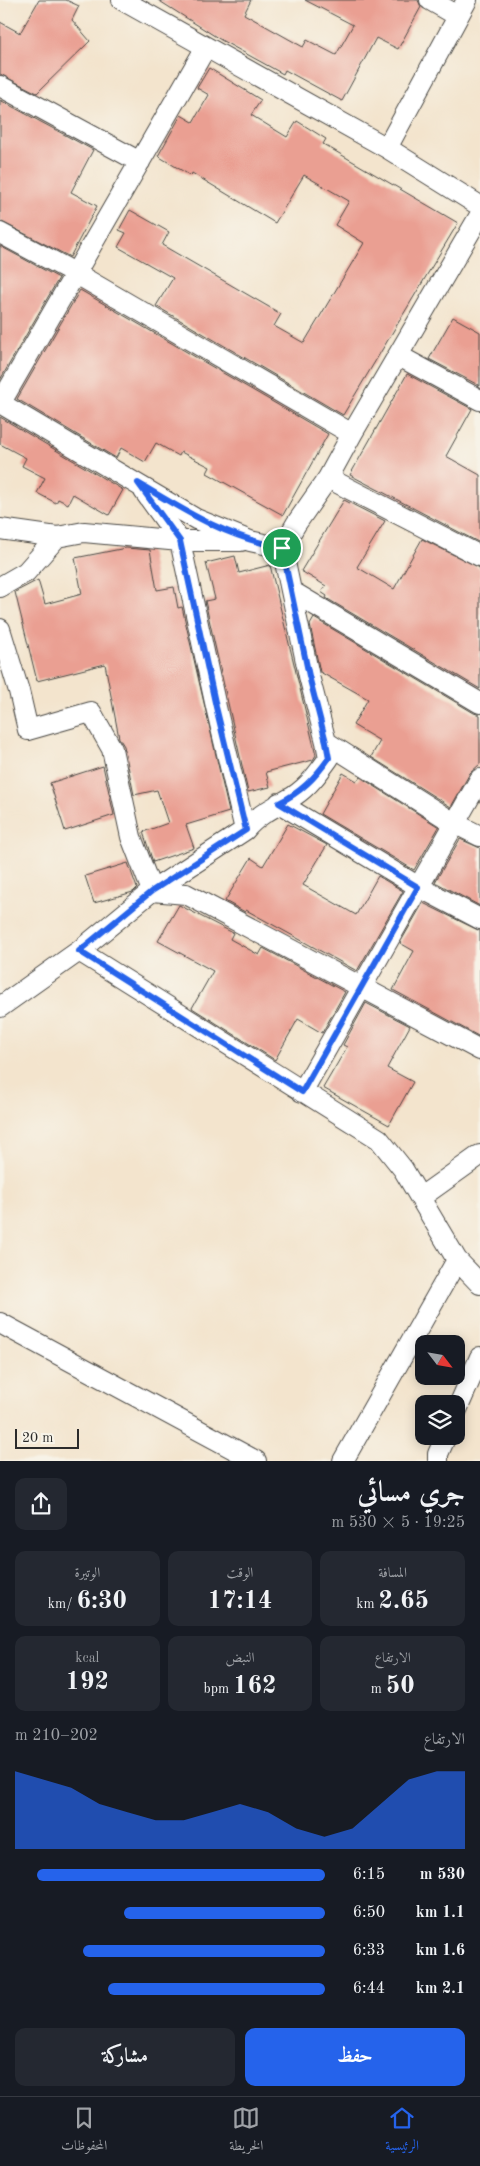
<!DOCTYPE html>
<html lang="ar">
<head>
<meta charset="utf-8">
<style>
  :root { --surface:#171b24; --page:#242831; --text:#f1f3f6; --muted:#9ea1a6; --line:#363941; --accent:#2563eb }
  body { margin:0; font-family:"Old Standard TT",Amiri,serif; background:var(--page); color:var(--text); direction:rtl; height:100vh; display:flex; flex-direction:column; font-size:19px; white-space:nowrap }
  * { box-sizing:border-box; margin:0 }
  p { font-size:16px; color:var(--muted) }
  .icon { flex:none; width:28px; height:28px; fill:none; stroke:currentColor; stroke-width:2; stroke-linecap:round; stroke-linejoin:round }
  .map { position:relative; height:1461px; overflow:hidden; direction:ltr }
  .details { display:flex; flex-direction:column; background:var(--surface); flex:1 }
  .details>* { flex:none }
  .needle { width:32px; rotate:121deg }
  .buttons { position:absolute; left:415px; top:1335px; display:grid; gap:10px }
  .buttons a { display:grid; place-items:center; width:50px; height:50px; border-radius:10px; background:var(--surface); box-shadow:0 2px 12px #0003; font-size:25px }
  .scale { position:absolute; left:15px; bottom:12px; width:64px; box-sizing:border-box; padding-left:5px; border:2px solid #2b2b2b; border-top:0; font-size:14px; line-height:18px; white-space:nowrap; color:#2b2b2b; -webkit-text-stroke:4px #f7f3e8; paint-order:stroke }
  .pin { position:absolute; display:grid; place-items:center; width:42px; height:42px; color:#fff; margin:-21px; border:2px solid #fff; border-radius:50%; box-shadow:0 1px 5px #0007 }
  .round { display:grid; place-items:center; flex:none; width:52px; height:52px; border-radius:10px; background:var(--page) }
  .summary { display:flex; align-items:center; justify-content:space-between; height:85px; padding:0 15px }
  h1 { font-size:28px; font-weight:600; line-height:38px }
  .stats { display:grid; grid-template-columns:repeat(3,1fr); gap:8px; height:85px; padding:5px 15px }
  .stats div { display:grid; align-content:center; border-radius:10px; background:var(--page); text-align:center }
  .stats b { font-size:25px; font-weight:600 }
  .stats small { font-size:14px; font-weight:400 }
  .stats p { font-size:14px }
  .chart { height:140px; padding:10px 15px }
  .chart p { display:flex; justify-content:space-between }
  .chart svg { width:100%; height:90px; margin-top:5px; fill:var(--accent); opacity:.7 }
  .button { display:flex; gap:10px; margin-top:auto; padding:10px 15px }
  .button a { flex:1; height:58px; border-radius:10px; background:var(--accent); color:#fff; font-size:20px; font-weight:600; line-height:58px; text-align:center }
  .button a+a { background:var(--page); color:var(--text) }
  ul { padding:0 15px; list-style:none; font-size:16px }
  li { display:grid; grid-template-columns:80px 60px 1fr; align-items:center; height:38px }
  li i { height:12px; border-radius:6px; background:var(--accent) }
  .tab-bar { display:flex; justify-content:space-around; align-items:center; height:70px; border-top:1px solid var(--line); background:var(--surface); font-size:14px; color:var(--muted) }
  .tab-bar a { display:grid; justify-items:center; gap:2px }
  .tab-bar .on { color:var(--accent) }
  .map>svg:first-child { display:block }
  .building { fill:#ea9f92 }
  .lines { fill:none; stroke-linecap:round; stroke-linejoin:round }
  .street-casing { stroke:#494743; stroke-width:22 }
  .street { stroke:#fff; stroke-width:20 }
  .route-casing { stroke:#fff; stroke-width:10 }
  .route { stroke:#2563eb; stroke-width:6 }
</style>
</head>
<body>
<div class="map">
<svg width="480" height="1461" viewBox="0 0 480 1461">
  <rect width="100%" height="100%" fill="#f7f3e8"/>
  <filter id="ink" filterUnits="userSpaceOnUse"><feTurbulence type="fractalNoise" baseFrequency=".02" numOctaves="2"/><feDisplacementMap in="SourceGraphic" scale="10" xChannelSelector="R" yChannelSelector="G"/><feConvolveMatrix kernelMatrix="1 2 1 2 8 2 1 2 1" color-interpolation-filters="sRGB"/></filter>
  <filter id="wash" filterUnits="userSpaceOnUse"><feTurbulence type="fractalNoise" baseFrequency=".0096" numOctaves="4" result="noise"/><feDisplacementMap in="SourceGraphic" scale="20" xChannelSelector="R" yChannelSelector="G"/><feGaussianBlur stdDeviation="1.12" result="paint"/><feColorMatrix in="noise" values="0 0 0 0 0 0 0 0 0 0 0 0 0 0 0 0 0 1.4 0 .05"/><feComposite in="paint" operator="in"/></filter>
  <g filter="url(#wash)">
    <rect width="100%" height="100%" fill="#f3e4cd"/>
    <g id="blocks">
      <path class="building" d="M 39,0 L 66,0 L 79,6 L 72,20 L 90,41 L 37,93 L 0,74 L 0,22 L 20,33 Z
        M 158,0 L 251,0 L 244,14 L 303,47 L 307,40 L 336,55 L 353,25 L 305,0 L 418,0 L 421,7 L 398,49 L 376,38 L 342,101 L 285,70 L 283,74 L 221,40 Z
        M 209,68 L 261,100 L 251,115 L 287,137 L 297,121 L 326,139 L 323,144 L 458,223 L 343,415 L 156,306 L 173,278 L 118,247 L 126,233 L 119,230 L 130,210 L 169,232 L 162,245 L 281,314 L 274,326 L 304,343 L 364,243 L 335,225 L 349,201 L 304,175 L 275,223 L 192,173 L 191,176 L 158,156 L 181,115 L 193,122 L 209,95 L 197,88 Z
        M 0,100 L 93,150 L 71,192 L 97,206 L 70,257 L 0,221 Z
        M 0,246 L 59,278 L 0,380 Z
        M 80,290 L 328,434 L 283,515 L 207,473 L 210,467 L 181,452 L 179,456 L 156,443 L 145,462 L 121,448 L 116,458 L 17,399 Z
        M 453,317 L 480,332 L 480,386 L 429,359 Z
        M 407,374 L 472,409 L 446,456 L 480,475 L 480,543 L 350,475 Z
        M 0,417 L 123,490 L 109,515 L 73,494 L 68,504 L 58,499 L 56,503 L 37,493 L 45,478 L 22,466 L 26,458 L 0,444 Z
        M 344,500 L 385,521 L 357,567 L 394,589 L 422,539 L 480,568 L 480,689 L 326,598 L 327,596 L 321,592 L 326,586 L 301,571 Z
        M 126,548 L 150,550 L 157,590 L 174,587 L 178,608 L 182,607 L 229,812 L 186,825 L 194,848 L 153,862 L 143,832 L 168,823 L 157,790 L 134,795 L 124,746 L 119,738 L 105,664 L 37,681 L 15,592 L 38,580 L 45,604 L 82,594 L 75,558 Z
        M 235,556 L 239,573 L 270,565 L 316,755 L 313,760 L 266,772 L 270,787 L 248,792 L 205,601 L 215,599 L 206,563 Z
        M 314,618 L 474,713 L 480,715 L 480,764 L 470,773 L 451,807 L 371,757 L 380,741 L 353,725 L 368,699 L 320,672 L 310,625 Z
        M 103,766 L 114,815 L 65,831 L 50,783 Z
        M 343,773 L 357,781 L 360,777 L 439,827 L 414,870 L 320,814 Z
        M 288,824 L 327,845 L 303,885 L 356,915 L 378,876 L 403,891 L 357,971 L 246,910 L 245,912 L 225,901 L 251,858 L 263,866 Z
        M 460,839 L 480,848 L 480,906 L 435,882 Z
        M 128,863 L 137,888 L 133,892 L 94,903 L 85,876 Z
        M 423,903 L 480,931 L 480,1037 L 393,990 L 414,951 L 400,943 Z
        M 179,905 L 233,933 L 230,939 L 259,955 L 263,948 L 345,992 L 322,1033 L 298,1019 L 275,1060 L 192,1008 L 213,971 L 158,941 Z
        M 366,1003 L 410,1026 L 387,1068 L 413,1082 L 389,1125 L 323,1088 L 347,1047 L 343,1045 Z"/>
    </g>
  </g>
  <g filter="url(#ink)">
    <use href="#blocks" fill-opacity="0" stroke="#494743" stroke-width="1"/>
    <g class="lines">
      <g class="street-casing">
        <path id="street" d="M 122,0 L 387,148 L 480,206
          M 430,0 L 458,16
          M 0,86 L 140,162
          M 387,148 L 467,0
          M 0,233 L 75,273 L 352,434
          M 399,356 L 480,400
          M 0,403 L 196,519 L 250,541 L 282,548 L 296,524 L 328,478 L 352,434 L 480,215
          M 0,404 L 206,47
          M 328,478 L 480,556
          M 144,491 L 180,541 L 216,707 L 245,830
          M 0,529 L 57,537 L 84,532 L 180,541 L 241,541
          M 0,587 L 26,572 L 57,537
          M 293,592 L 480,703
          M 0,629 L 19,691 L 28,730 L 91,712 L 112,749 L 131,837 L 152,891 L 245,830 C 258,814 277,806 294,796 C 309,786 319,772 329,758 L 326,742 L 309,676 L 282,548
          M 326,742 L 454,823 L 480,836
          M 279,803 L 419,887 L 480,919
          M 79,951 L 379,1139 L 403,1169 L 457,1260 L 480,1284
          M 0,1007 L 79,951 L 152,891 L 186,894 L 480,1050
          M 302,1092 L 480,779
          M 421,1197 L 480,1155
          M 0,1323 L 256,1461
          M 456,1412 L 480,1357
          M 343,1461 L 457,1260
          M 438,1461 L 438,1454 L 446,1436"/>
      </g>
      <use href="#street" class="street"/>
    </g>
  </g>
  <g class="lines" filter="url(#ink)">
    <g class="route-casing">
      <path id="route" d="M 138,483 C 188,513 224,536 282,548 L 309,676 L 326,742 L 329,758 C 315,778 301,792 279,803 L 418,887 L 302,1092 L 79,951 L 152,891 L 246,830 L 216,707 L 180,541 Z"/>
    </g>
    <use href="#route" class="route"/>
  </g>
</svg>
<div class="buttons">
<a><svg class="needle" viewBox="-14 -14 28 28"><path d="M0-13l5 13h-10z" fill="#e53935"/><path d="M0 13l5-13h-10z" fill="#9ea1a6"/></svg></a>
<a><svg class="icon" aria-label="layers" viewBox="0 0 24 24"><path d="M12 4l9 5-9 5-9-5zM3 14l9 5 9-5"/></svg></a>
</div>
<div class="scale">20 m</div>
<div class="pin" style="left:282px;top:548px;background:#1e9e55"><svg class="icon" aria-label="arrive" viewBox="0 0 24 24"><path d="M6 21V4h12l-3 4 3 4H6"/></svg></div>
</div>
<section class="details">
<div class="summary"><div><h1>جري مسائي</h1><p>19:25 · 5 × 530 m</p></div><a class="round"><svg class="icon" aria-label="share" viewBox="0 0 24 24"><path d="M12 15V3M7 8l5-5 5 5M5 13v7h14v-7"/></svg></a></div>
<div class="stats">
<div><p>المسافة</p><b>2.65<small> km</small></b></div>
<div><p>الوقت</p><b>17:14</b></div>
<div><p>الوتيرة</p><b>6:30<small> /km</small></b></div>
</div>
<div class="stats">
<div><p>الارتفاع</p><b>50<small> m</small></b></div>
<div><p>النبض</p><b>162<small> bpm</small></b></div>
<div><p>kcal</p><b>192</b></div>
</div>
<div class="chart"><p><span>الارتفاع</span>202–210 m</p>
<svg viewBox="0 0 160 44" preserveAspectRatio="none"><path d="M0 44V6L10 10L20 14L30 22L40 26L50 30L60 30L70 26L80 22L90 26L100 34L110 38L120 34L130 22L140 10L150 6L160 6V44z"/></svg>
</div>
<ul>
<li><b>530 m</b>6:15<i style="width:93%"></i></li>
<li><b>1.1 km</b>6:50<i style="width:65%"></i></li>
<li><b>1.6 km</b>6:33<i style="width:78%"></i></li>
<li><b>2.1 km</b>6:44<i style="width:70%"></i></li>
</ul>
<div class="button"><a>حفظ</a><a>مشاركة</a></div>
</section>
<nav class="tab-bar">
<a class="on"><svg class="icon" aria-label="home" viewBox="0 0 24 24"><path d="M3 11l9-7 9 7M6 9v11h12V9"/></svg>الرئيسية</a>
<a><svg class="icon" aria-label="map" viewBox="0 0 24 24"><path d="M3 6l6-2 6 2 6-2v14l-6 2-6-2-6 2zM9 4v14M15 6v14"/></svg>الخريطة</a>
<a><svg class="icon" aria-label="saved" viewBox="0 0 24 24"><path d="M7 4h10v16l-5-4-5 4z"/></svg>المحفوظات</a>
</nav>
</body>
</html>
